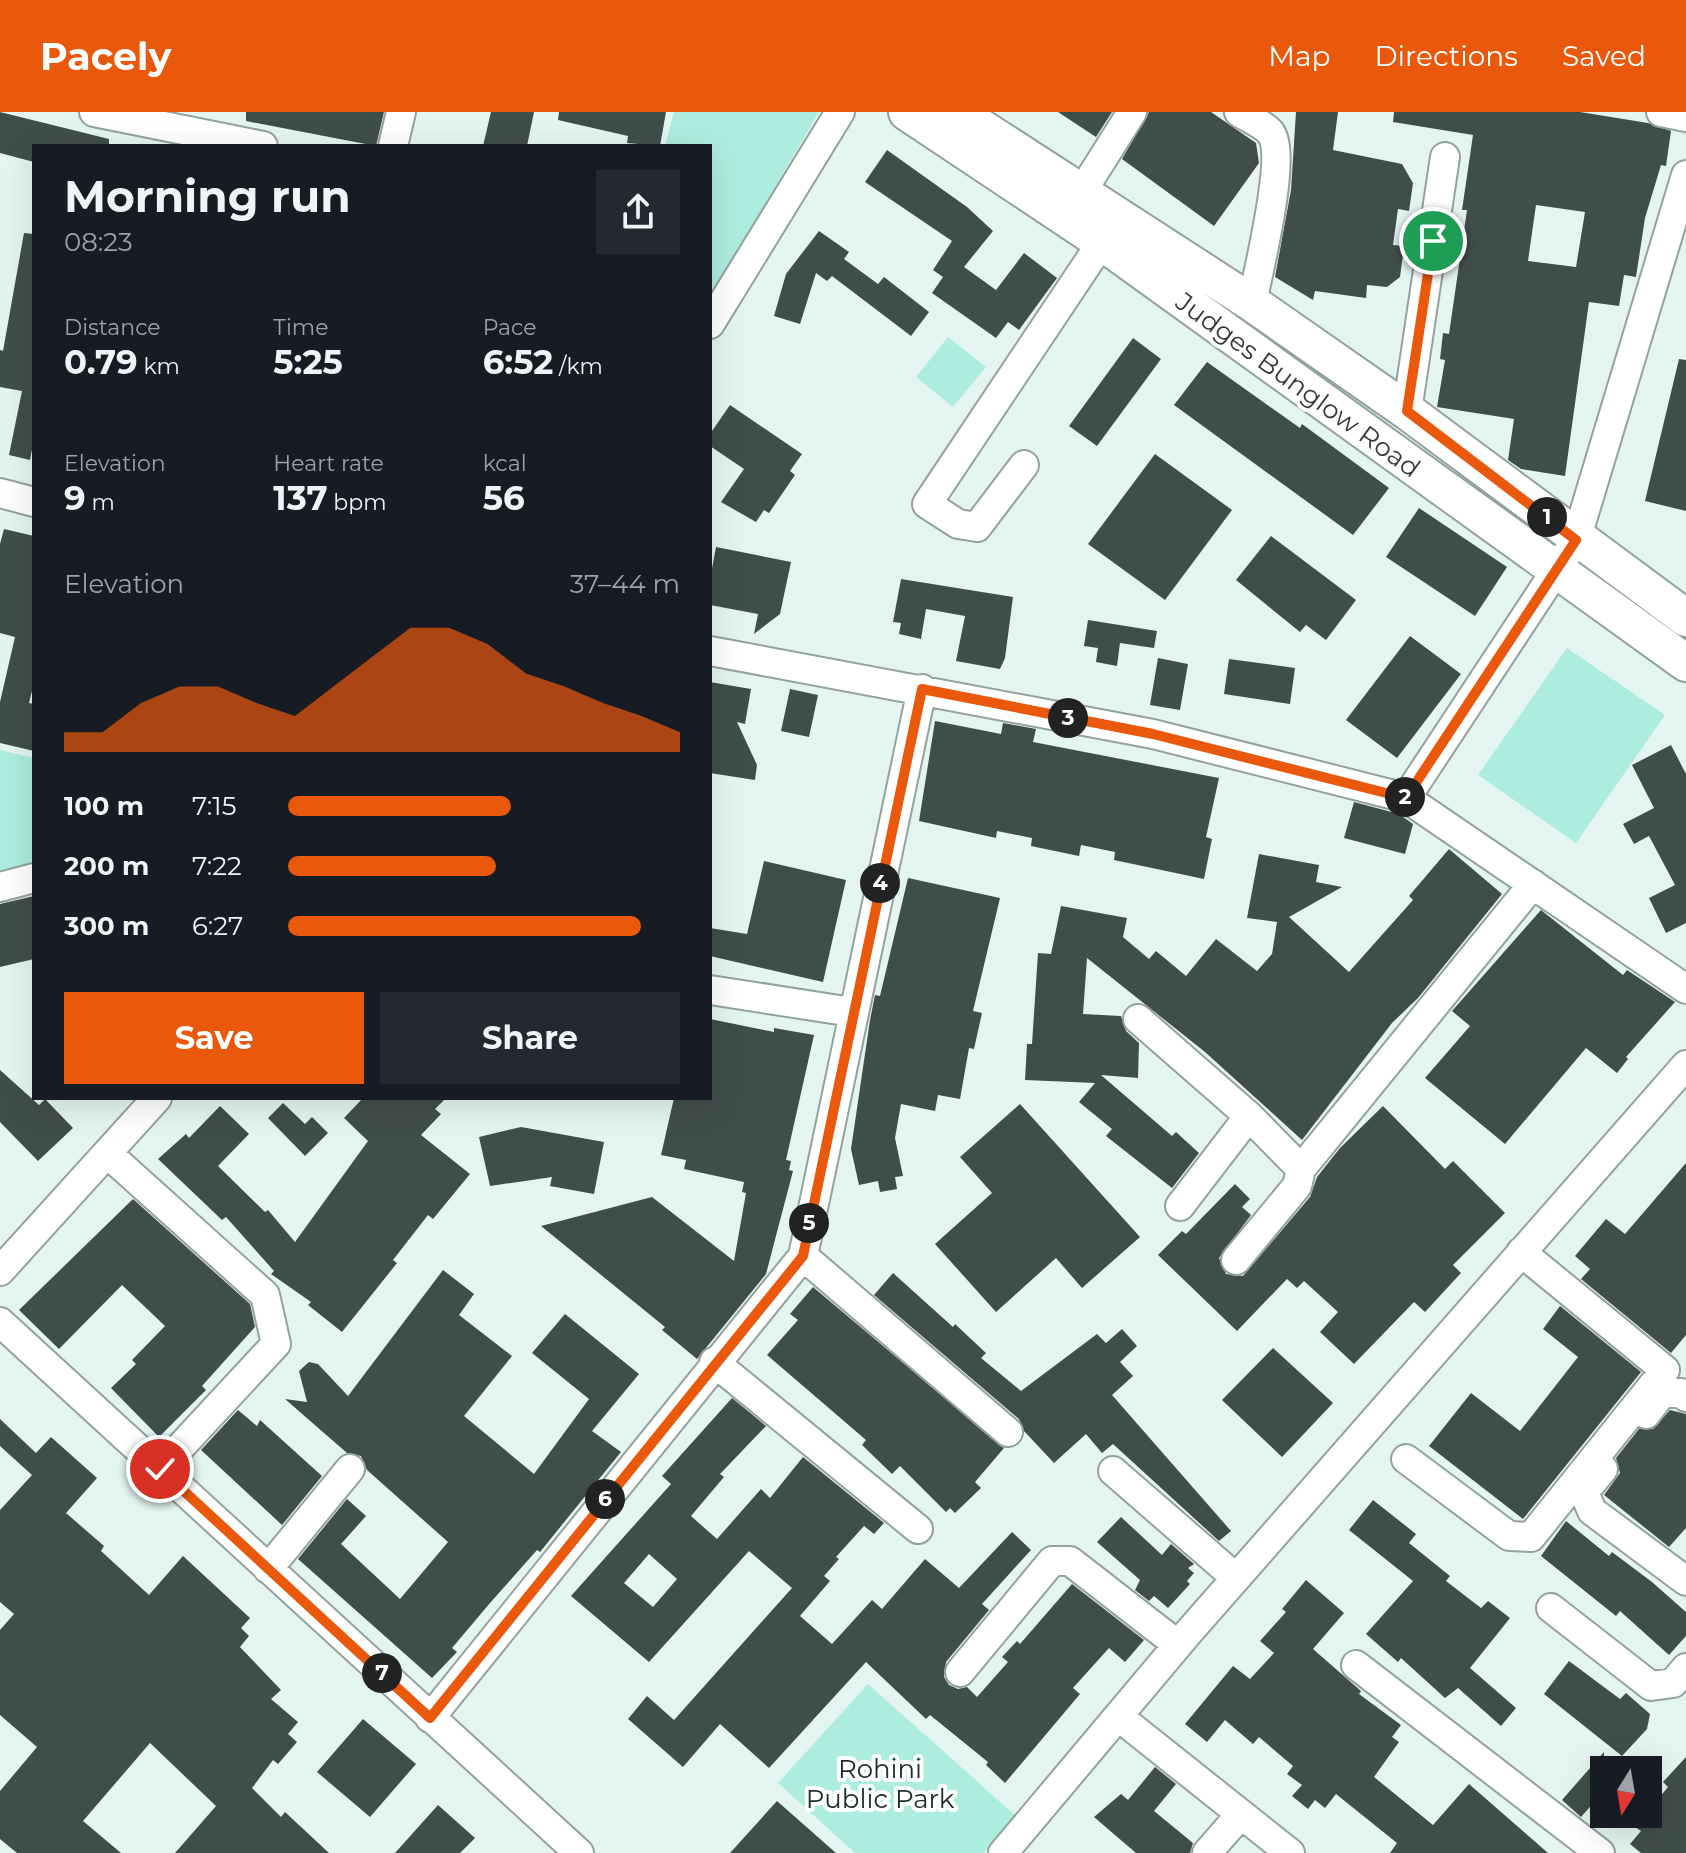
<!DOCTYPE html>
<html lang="en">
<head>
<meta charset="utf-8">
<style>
  :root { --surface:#171b24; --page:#242831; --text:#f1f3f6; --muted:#9ea1a6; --accent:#ea580c }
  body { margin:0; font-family:Montserrat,sans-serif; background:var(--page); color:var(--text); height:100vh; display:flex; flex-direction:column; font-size:30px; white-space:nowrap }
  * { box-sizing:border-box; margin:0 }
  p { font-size:26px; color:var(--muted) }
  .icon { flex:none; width:44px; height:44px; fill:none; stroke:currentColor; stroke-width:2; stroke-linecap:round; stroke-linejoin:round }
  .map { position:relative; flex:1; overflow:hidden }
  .sheet { position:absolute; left:32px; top:32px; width:680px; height:956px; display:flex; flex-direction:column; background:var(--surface); border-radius:0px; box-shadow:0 8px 32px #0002 }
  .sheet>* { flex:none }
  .needle { width:52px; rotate:191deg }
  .controls { position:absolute; left:1590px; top:1644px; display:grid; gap:16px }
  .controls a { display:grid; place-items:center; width:72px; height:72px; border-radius:0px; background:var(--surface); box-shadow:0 8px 32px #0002; font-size:40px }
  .pin { position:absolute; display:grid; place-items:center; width:68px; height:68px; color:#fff; margin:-34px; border:4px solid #fff; border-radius:50%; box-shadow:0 2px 8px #0007 }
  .km { position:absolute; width:40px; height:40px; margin:-20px; border-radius:50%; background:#222; color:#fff; font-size:22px; line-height:40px; text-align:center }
  .round { display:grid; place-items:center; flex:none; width:84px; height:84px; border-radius:0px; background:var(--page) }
  .overview { display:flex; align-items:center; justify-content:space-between; height:136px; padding:0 32px }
  h1 { font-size:44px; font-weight:700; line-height:60px }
  .metrics { display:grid; grid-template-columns:repeat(3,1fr); gap:12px; height:136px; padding:8px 32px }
  .metrics div { display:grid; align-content:center }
  .metrics b { font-size:34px; font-weight:700 }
  .metrics small { font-size:22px; font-weight:400 }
  .metrics p { font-size:22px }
  .chart { height:224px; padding:16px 32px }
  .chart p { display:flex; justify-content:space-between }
  .chart svg { width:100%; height:144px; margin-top:8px; fill:var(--accent); opacity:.7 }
  .cta { display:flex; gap:16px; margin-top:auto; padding:16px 32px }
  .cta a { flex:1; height:92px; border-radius:0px; background:var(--accent); color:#fff; font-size:32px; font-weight:700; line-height:92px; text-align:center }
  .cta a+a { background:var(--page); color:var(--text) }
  ul { padding:0 32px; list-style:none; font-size:26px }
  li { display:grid; grid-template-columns:128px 96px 1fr; align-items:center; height:60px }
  li i { height:20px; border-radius:10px; background:var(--accent) }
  header { display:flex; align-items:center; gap:48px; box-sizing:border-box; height:112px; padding:0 40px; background:var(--accent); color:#fff }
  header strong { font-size:38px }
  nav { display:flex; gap:44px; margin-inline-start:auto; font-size:28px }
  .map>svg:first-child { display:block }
  .green { fill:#adeddf }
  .building { fill:#404e4b; fill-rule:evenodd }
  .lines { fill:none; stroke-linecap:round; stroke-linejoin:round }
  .minor-casing { stroke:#92a29e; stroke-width:32 }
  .major-casing { stroke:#92a29e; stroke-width:40 }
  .minor { stroke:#fff; stroke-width:28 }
  .major { stroke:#fff; stroke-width:36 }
  .route-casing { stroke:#fff; stroke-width:16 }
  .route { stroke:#ea580c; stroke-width:10 }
  .labels { text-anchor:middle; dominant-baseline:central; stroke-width:8; stroke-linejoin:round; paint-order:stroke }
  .street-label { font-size:26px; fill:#333a38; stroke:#fff }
  .park-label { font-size:26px; fill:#1a2f2a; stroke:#fff }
</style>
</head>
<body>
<header>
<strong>Pacely</strong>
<nav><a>Map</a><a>Directions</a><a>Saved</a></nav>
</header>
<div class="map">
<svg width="1686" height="1741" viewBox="0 0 1686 1741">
  <rect width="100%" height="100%" fill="#e4f5f1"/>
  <path class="green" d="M 674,0 L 819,0 L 710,186 L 710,34 L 665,34 Z
    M 948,225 L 986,255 L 953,295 L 916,265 Z
    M 1567,536 L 1665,603 L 1576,731 L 1478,663 Z
    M 0,638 L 34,646 L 34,758 L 0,767 Z
    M 868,1572 L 1017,1705 L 984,1741 L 855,1741 L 778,1671 Z"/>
  <path class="building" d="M 0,0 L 109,27 L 109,34 L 34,34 L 34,50 L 0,41 Z
    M 246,0 L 384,0 L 376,34 L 246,9 Z
    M 491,0 L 534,0 L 527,34 L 483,34 Z
    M 559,0 L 666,0 L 660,34 L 627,31 L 628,24 L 558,8 Z
    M 1058,0 L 1112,0 L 1096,25 Z
    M 1149,0 L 1211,0 L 1256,31 L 1259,51 L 1214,114 L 1122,47 Z
    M 1296,0 L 1338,0 L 1333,38 L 1402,52 L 1413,71 L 1409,99 L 1398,97 L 1393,133 L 1404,134 L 1400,165 L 1387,175 L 1367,173 L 1366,186 L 1315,179 L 1313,188 L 1275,165 L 1291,78 Z
    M 1394,0 L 1580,0 L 1648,11 L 1671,19 L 1666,54 L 1661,53 L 1645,106 L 1636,165 L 1624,163 L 1619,194 L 1589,190 L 1565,364 L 1521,357 L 1508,348 L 1514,307 L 1437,295 L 1445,248 L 1440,247 L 1443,221 L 1449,222 L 1467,98 L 1462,98 L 1473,23 L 1393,10 ZM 1536,93 L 1585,100 L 1576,155 L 1528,149 Z
    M 887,38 L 967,95 L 993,119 L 964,155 L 996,178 L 1024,141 L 1057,166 L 1019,218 L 1008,210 L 996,226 L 932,181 L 943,165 L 933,158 L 952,129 L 865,70 Z
    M 819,119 L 849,140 L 844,147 L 878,172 L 884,165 L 929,200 L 911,224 L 832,164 L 827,169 L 816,161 L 800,212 L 774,204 L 786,162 Z
    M 24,121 L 34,122 L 34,327 L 30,348 L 9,343 L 22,279 L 0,275 L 0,238 L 3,239 Z
    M 1133,226 L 1161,247 L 1097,334 L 1069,314 Z
    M 1679,247 L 1686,248 L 1686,399 L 1645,389 Z
    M 1207,250 L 1300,316 L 1302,312 L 1389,376 L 1353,423 L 1174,293 Z
    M 730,293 L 802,342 L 790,359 L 795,363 L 784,379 L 769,401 L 764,398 L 756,410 L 721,390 L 744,357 L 710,334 L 710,322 Z
    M 1155,342 L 1232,398 L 1165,488 L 1088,432 Z
    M 1419,396 L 1507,455 L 1475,504 L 1386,445 Z
    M 4,417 L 34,424 L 34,571 L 29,591 L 34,592 L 34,639 L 0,631 L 0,590 L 15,525 L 0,521 L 0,432 Z
    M 1271,424 L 1356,488 L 1326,528 L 1306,513 L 1300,520 L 1236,468 Z
    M 716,435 L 791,450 L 780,502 L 754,522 L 758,502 L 710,493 L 710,467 Z
    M 901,467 L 1013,485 L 1005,546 L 1000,557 L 956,549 L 965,504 L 926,497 L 921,527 L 899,522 L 901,511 L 893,510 Z
    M 1088,508 L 1157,519 L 1154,536 L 1120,531 L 1117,554 L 1096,550 L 1098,536 L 1084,534 Z
    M 1410,524 L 1461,562 L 1397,646 L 1346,608 Z
    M 1158,546 L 1188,552 L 1180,598 L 1150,593 Z
    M 1229,547 L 1295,556 L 1290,592 L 1224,582 Z
    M 710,570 L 751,577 L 745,612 L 737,610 L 757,653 L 755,668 L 710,661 Z
    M 790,577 L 818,583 L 809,625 L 781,619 Z
    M 935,609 L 1001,622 L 1003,611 L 1036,617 L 1033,630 L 1219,666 L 1206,725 L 1212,727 L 1204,767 L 1114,748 L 1115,740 L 1081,733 L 1079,744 L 1031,734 L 1032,726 L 997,719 L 996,726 L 919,709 Z
    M 1671,633 L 1686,662 L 1686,811 L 1666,821 L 1649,786 L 1675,773 L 1649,724 L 1634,732 L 1623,712 L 1654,696 L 1632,653 Z
    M 1354,690 L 1399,702 L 1413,712 L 1405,742 L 1344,726 Z
    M 1449,737 L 1502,782 L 1418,886 L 1392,911 L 1302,1028 L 1205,940 L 1087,846 L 1083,902 L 1121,904 L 1126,919 L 1139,931 L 1138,966 L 1101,963 L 1172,1024 L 1176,1020 L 1199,1041 L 1172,1076 L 1106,1024 L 1112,1017 L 1079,990 L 1095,971 L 1025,968 L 1027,932 L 1032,932 L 1038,841 L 1051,842 L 1061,794 L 1127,806 L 1123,825 L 1149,847 L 1156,839 L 1186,864 L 1216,827 L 1257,859 L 1272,842 L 1277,810 L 1247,806 L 1259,742 L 1319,753 L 1316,770 L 1342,775 L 1289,805 L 1349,860 L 1413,788 L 1409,784 Z
    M 764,749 L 846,768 L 823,870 L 710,844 L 710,816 L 747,822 Z
    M 908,766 L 1000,786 L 973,899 L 982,901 L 974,937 L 969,936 L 960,987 L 938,983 L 935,999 L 901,992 L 895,1026 L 903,1064 L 895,1065 L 897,1077 L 880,1080 L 878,1069 L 859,1073 L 851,1037 L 870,908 L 875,883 L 880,884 Z
    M 34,784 L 34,847 L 0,855 L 0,792 Z
    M 1541,798 L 1623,863 L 1627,858 L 1675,890 L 1626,945 L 1628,947 L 1617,961 L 1586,936 L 1505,1032 L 1425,966 L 1470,914 L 1452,899 Z
    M 710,907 L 774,920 L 774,916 L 814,923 L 786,1048 L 791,1049 L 789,1058 L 793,1059 L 766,1162 L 697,1247 L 662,1218 L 665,1215 L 541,1114 L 652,1085 L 734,1149 L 746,1081 L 742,1080 L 744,1070 L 684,1057 L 686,1048 L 661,1043 L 674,986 L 710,986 Z
    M 0,958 L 39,993 L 45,987 L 73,1016 L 38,1049 L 0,1010 Z
    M 363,986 L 446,986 L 435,997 L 441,1002 L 421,1023 L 470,1062 L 433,1107 L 428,1103 L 393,1148 L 397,1151 L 342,1220 L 308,1193 L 311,1190 L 271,1162 L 274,1159 L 226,1105 L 222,1108 L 158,1047 L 186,1022 L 189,1026 L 220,994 L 249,1022 L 218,1054 L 265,1100 L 268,1098 L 295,1130 L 368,1029 L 344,1006 Z
    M 283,991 L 305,1012 L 312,1005 L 328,1021 L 305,1044 L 268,1006 Z
    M 1020,992 L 1140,1125 L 1082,1176 L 1056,1146 L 996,1200 L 935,1132 L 992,1081 L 960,1045 Z
    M 1383,994 L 1445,1057 L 1453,1049 L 1505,1101 L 1453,1153 L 1461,1161 L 1425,1200 L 1414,1190 L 1354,1252 L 1320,1220 L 1338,1200 L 1304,1169 L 1297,1176 L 1287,1167 L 1237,1219 L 1158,1143 L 1182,1119 L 1186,1122 L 1235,1072 L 1250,1087 L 1242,1095 L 1251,1103 L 1219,1146 L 1226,1162 L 1243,1164 L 1310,1085 L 1317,1065 L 1340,1036 Z
    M 521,1015 L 604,1030 L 594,1082 L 550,1074 L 552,1065 L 490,1074 L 479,1025 Z
    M 1686,1051 L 1686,1223 L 1671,1241 L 1581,1167 L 1590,1157 L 1575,1144 L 1606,1107 L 1625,1122 Z
    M 133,1087 L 250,1192 L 255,1215 L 202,1274 L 206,1278 L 159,1325 L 111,1276 L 136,1252 L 132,1248 L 165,1214 L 122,1173 L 59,1237 L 19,1198 Z
    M 443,1158 L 474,1182 L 459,1203 L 512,1244 L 464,1304 L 534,1362 L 589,1287 L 532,1241 L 565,1202 L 639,1262 L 592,1319 L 621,1340 L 540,1440 L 537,1438 L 490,1491 L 452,1536 L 457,1540 L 432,1566 L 298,1447 L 347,1387 L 366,1404 L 341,1432 L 400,1487 L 448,1430 L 367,1358 L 361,1344 L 347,1341 L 285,1287 L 307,1290 L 299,1259 L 309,1250 L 318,1252 L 348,1284 Z
    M 893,1161 L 953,1215 L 955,1212 L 986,1241 L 981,1246 L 1021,1279 L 1097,1222 L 1106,1231 L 1122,1217 L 1137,1234 L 1120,1250 L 1133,1264 L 1112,1283 L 1231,1419 L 1219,1429 L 1113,1332 L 1102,1341 L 1086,1322 L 1054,1351 L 1024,1319 L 1019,1307 L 874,1183 Z
    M 813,1175 L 1004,1336 L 975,1370 L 981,1376 L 955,1401 L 950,1396 L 946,1400 L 900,1354 L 892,1362 L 862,1333 L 866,1328 L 767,1243 L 798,1208 L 790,1202 Z
    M 1560,1194 L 1641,1260 L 1523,1407 L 1429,1334 L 1471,1281 L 1520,1319 L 1578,1245 L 1543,1217 Z
    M 1273,1236 L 1333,1291 L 1282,1345 L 1222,1288 Z
    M 732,1286 L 766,1314 L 720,1362 L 724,1365 L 691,1404 L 717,1427 L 761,1377 L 770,1386 L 803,1345 L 884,1411 L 874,1422 L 864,1414 L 836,1445 L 839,1447 L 824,1464 L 830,1469 L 800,1504 L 832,1532 L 872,1488 L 882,1497 L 925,1447 L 959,1476 L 1012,1420 L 1031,1438 L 982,1492 L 989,1498 L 946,1550 L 944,1565 L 949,1573 L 958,1577 L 967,1575 L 977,1585 L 1008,1550 L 1002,1545 L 1017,1529 L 1020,1532 L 1072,1472 L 1144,1528 L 1125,1550 L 1109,1536 L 1073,1576 L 1080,1582 L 1005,1671 L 986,1653 L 988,1650 L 930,1603 L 926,1607 L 866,1550 L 769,1656 L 720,1612 L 683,1655 L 628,1607 L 647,1584 L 674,1608 L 792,1476 L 749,1439 L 649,1550 L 571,1484 L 671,1372 L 662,1364 ZM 649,1442 L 677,1467 L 653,1495 L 624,1471 Z
    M 238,1298 L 257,1314 L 260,1308 L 322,1364 L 282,1413 L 201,1338 Z
    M 1670,1298 L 1686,1302 L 1686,1416 L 1669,1435 L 1604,1383 L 1620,1361 L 1616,1346 L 1639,1317 L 1653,1317 Z
    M 0,1307 L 36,1341 L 51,1325 L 97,1366 L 66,1401 L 104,1434 L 101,1439 L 149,1483 L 183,1444 L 250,1506 L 241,1516 L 249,1524 L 240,1535 L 281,1578 L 271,1587 L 298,1610 L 288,1622 L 297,1630 L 278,1652 L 273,1648 L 252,1676 L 281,1705 L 285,1700 L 329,1741 L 175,1741 L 216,1694 L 150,1631 L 83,1709 L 121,1741 L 17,1741 L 0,1727 L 0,1679 L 37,1635 L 0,1603 L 0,1518 L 14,1502 L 0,1490 L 0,1398 L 32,1363 L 0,1334 Z
    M 1373,1388 L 1416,1422 L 1409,1431 L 1450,1464 L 1446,1469 L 1481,1496 L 1488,1489 L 1510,1506 L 1470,1556 L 1516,1596 L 1501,1614 L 1458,1576 L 1445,1586 L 1401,1546 L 1398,1550 L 1366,1522 L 1413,1469 L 1349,1418 Z
    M 1121,1405 L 1162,1443 L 1171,1432 L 1194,1452 L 1188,1456 L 1194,1461 L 1187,1469 L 1190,1472 L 1168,1496 L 1154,1484 L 1149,1489 L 1135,1478 L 1140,1468 L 1097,1430 Z
    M 1566,1409 L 1609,1444 L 1612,1440 L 1652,1470 L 1686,1500 L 1686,1524 L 1669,1543 L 1620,1499 L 1616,1504 L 1541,1444 Z
    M 1306,1468 L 1344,1501 L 1313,1537 L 1361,1579 L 1359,1582 L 1401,1613 L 1392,1625 L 1399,1630 L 1374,1665 L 1433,1713 L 1469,1672 L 1548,1741 L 1390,1741 L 1397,1731 L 1336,1682 L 1325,1696 L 1315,1688 L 1308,1697 L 1292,1684 L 1302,1673 L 1287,1662 L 1293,1654 L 1259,1625 L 1253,1632 L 1225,1608 L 1207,1630 L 1185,1612 L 1233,1554 L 1250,1567 L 1274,1541 L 1260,1529 L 1286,1500 L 1282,1497 Z
    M 1569,1549 L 1620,1587 L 1626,1581 L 1650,1602 L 1647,1617 L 1622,1644 L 1544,1582 Z
    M 363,1607 L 416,1652 L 370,1705 L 317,1660 Z
    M 1604,1640 L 1604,1679 L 1581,1705 L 1562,1688 Z
    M 1686,1645 L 1686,1741 L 1641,1741 L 1630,1732 L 1641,1719 L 1635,1715 L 1668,1675 L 1663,1670 Z
    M 1155,1655 L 1176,1672 L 1154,1699 L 1193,1731 L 1190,1741 L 1136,1741 L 1094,1705 L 1121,1682 L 1128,1688 Z
    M 777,1689 L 836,1741 L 730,1741 Z
    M 438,1693 L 475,1726 L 460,1741 L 395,1741 Z"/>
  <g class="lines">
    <g class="minor-casing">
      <path id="minor" d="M 94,0 L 263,34
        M 1239,0 C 1248,6 1263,12 1270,20 C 1288,42 1258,160 1252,191
        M 1661,0 L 1686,5
        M 393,34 L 401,0
        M 1081,81 L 1132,0
        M 710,212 L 840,0
        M 1407,299 L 1445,45
        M 1024,353 L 977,415 L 958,412 L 927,392 L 1102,130
        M 0,381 L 34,390
        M 710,539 L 1153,622 L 1406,686 L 1686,877
        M 1406,686 L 1576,428 L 1686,63
        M 0,775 L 34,766
        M 710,878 L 852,900
        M 1138,907 L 1249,1004 L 1301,1057 L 1533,772
        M 107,1041 L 265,1183 L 276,1232 L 160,1357
        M 1180,1094 L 1249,1004
        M 803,1144 L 1008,1320
        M 1236,1148 L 1297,1074 L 1301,1057
        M 0,1159 L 157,986
        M 0,1210 L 579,1741
        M 714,1250 L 918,1417
        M 1646,1302 L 1662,1281 L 1681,1281 L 1686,1285
        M 1406,1347 L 1509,1424 L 1531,1425 L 1665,1258 L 1521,1140
        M 1603,1357 L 1584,1380 L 1592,1399 L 1686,1469
        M 1113,1359 L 1236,1466
        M 268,1457 L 350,1357
        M 1551,1496 L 1651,1574 L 1673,1571 L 1686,1556
        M 1356,1553 L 1600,1741
        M 960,1560 L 1052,1449 L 1070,1449 L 1178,1533
        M 1119,1605 L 1290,1741
        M 430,1606 L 803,1144 L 922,577
        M 1003,1741 L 1188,1521 L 1686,953
        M 1207,1741 L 1241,1702"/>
    </g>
    <g class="major-casing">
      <path id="major" d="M 907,0 L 1102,130 L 1686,551
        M 957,0 L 1252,191 L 1407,299 L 1686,506"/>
    </g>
    <use href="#minor" class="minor"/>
    <use href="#major" class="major"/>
  </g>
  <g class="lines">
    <g class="route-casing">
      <path id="route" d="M 160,1357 L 430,1606 L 803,1144 L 922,577 L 1153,622 L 1406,686 L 1576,428 L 1407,299 L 1433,129"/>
    </g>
    <use href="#route" class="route"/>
  </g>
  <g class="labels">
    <g class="street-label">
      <text transform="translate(1298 273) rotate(36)">Judges Bunglow Road</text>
    </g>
    <g class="park-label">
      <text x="880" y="1657">Rohini<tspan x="880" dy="30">Public Park</tspan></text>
    </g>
  </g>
</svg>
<div class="controls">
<a><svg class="needle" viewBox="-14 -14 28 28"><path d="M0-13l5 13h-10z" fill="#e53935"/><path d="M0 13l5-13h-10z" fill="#9ea1a6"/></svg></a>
</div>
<div class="pin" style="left:1433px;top:129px;background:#1e9e55"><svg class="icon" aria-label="arrive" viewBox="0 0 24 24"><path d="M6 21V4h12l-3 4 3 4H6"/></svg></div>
<div class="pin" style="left:160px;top:1357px;background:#d93025"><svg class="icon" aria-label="check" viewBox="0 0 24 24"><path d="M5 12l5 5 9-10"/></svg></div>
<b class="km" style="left:1547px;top:405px">1</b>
<b class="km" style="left:1405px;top:685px">2</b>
<b class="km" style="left:1068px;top:606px">3</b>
<b class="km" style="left:880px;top:771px">4</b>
<b class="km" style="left:809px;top:1111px">5</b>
<b class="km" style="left:605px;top:1387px">6</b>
<b class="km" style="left:382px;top:1561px">7</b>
<section class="sheet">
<div class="overview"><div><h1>Morning run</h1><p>08:23</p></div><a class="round"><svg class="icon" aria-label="share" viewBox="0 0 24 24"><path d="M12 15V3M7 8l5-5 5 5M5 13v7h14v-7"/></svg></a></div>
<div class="metrics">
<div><p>Distance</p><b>0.79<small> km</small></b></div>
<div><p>Time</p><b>5:25</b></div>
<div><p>Pace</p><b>6:52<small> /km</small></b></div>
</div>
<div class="metrics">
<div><p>Elevation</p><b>9<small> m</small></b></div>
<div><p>Heart rate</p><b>137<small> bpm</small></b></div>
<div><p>kcal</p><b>56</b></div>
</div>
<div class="chart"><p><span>Elevation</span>37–44 m</p>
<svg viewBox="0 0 160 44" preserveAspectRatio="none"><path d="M0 44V38L10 38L20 29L30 24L40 24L50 29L60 33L70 24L80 15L90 6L100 6L110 11L120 20L130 24L140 29L150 33L160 38V44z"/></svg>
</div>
<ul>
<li><b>100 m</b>7:15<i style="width:57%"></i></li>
<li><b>200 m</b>7:22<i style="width:53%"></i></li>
<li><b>300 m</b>6:27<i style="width:90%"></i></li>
</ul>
<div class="cta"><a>Save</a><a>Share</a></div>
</section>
</div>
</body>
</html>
